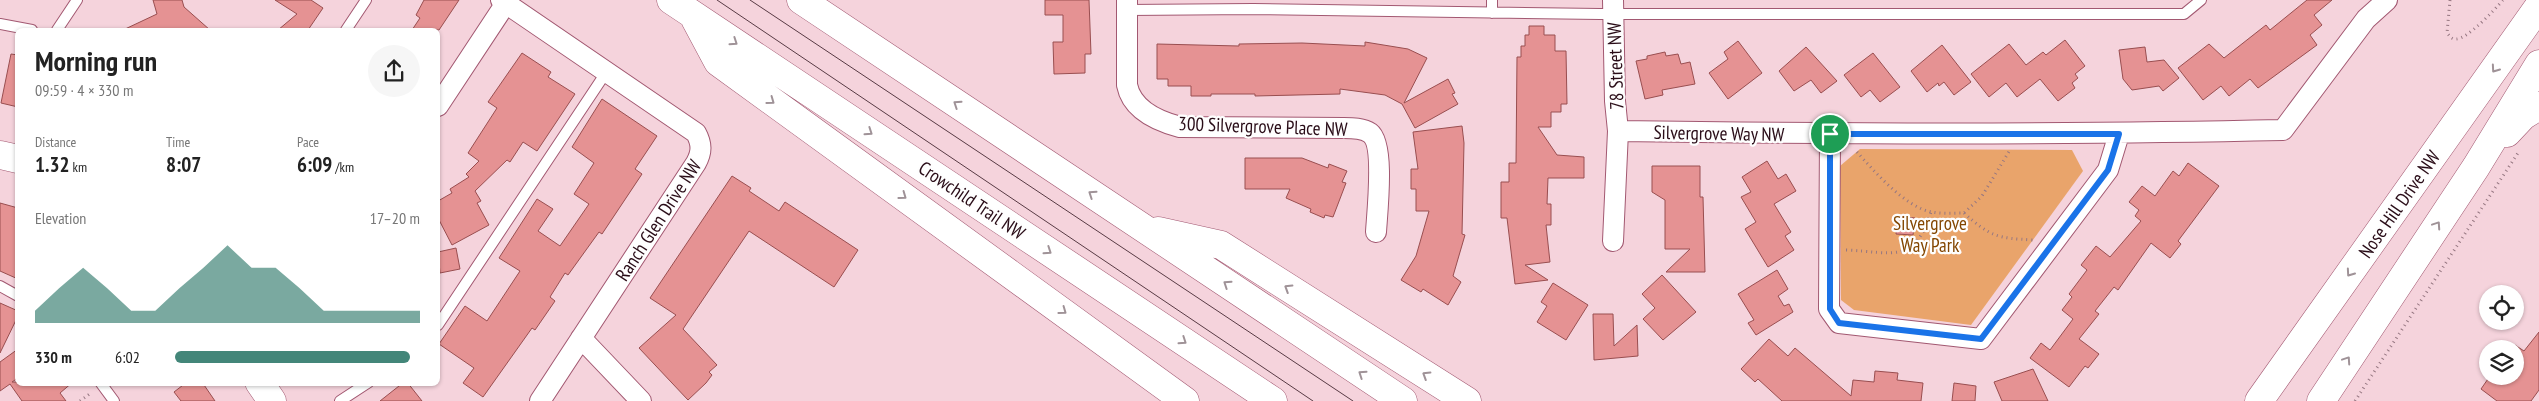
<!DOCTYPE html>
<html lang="en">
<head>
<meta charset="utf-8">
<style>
  :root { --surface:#fff; --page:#f6f6f6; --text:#222; --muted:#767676; --accent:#438679 }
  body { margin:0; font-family:"PT Sans Narrow",sans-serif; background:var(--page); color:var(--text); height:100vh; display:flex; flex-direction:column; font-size:19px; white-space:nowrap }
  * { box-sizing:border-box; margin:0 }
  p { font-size:16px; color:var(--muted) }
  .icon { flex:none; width:28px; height:28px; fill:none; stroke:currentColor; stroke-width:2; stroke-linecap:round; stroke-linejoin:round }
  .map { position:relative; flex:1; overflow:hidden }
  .drawer { position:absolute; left:15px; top:28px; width:425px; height:358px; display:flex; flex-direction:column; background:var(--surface); border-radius:8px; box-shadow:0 1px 4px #0004 }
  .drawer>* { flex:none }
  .buttons { position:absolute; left:2479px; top:285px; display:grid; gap:10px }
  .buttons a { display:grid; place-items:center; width:45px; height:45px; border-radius:50%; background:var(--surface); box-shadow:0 1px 4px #0004; font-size:25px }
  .pin { position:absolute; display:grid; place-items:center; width:42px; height:42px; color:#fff; margin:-21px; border:2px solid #fff; border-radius:50%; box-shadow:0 1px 5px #0007 }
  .round { display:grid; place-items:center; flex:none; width:52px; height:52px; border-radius:26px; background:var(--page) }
  .overview { display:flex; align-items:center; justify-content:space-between; height:85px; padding:0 20px }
  h1 { font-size:28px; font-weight:600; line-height:38px }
  .metrics { display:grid; grid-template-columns:repeat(3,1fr); gap:8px; height:85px; padding:5px 20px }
  .metrics div { display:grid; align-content:center }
  .metrics b { font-size:21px; font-weight:600 }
  .metrics small { font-size:14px; font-weight:400 }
  .metrics p { font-size:14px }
  .chart { height:140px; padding:10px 20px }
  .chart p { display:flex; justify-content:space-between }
  .chart svg { width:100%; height:90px; margin-top:5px; fill:var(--accent); opacity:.7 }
  ul { padding:0 20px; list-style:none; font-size:16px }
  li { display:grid; grid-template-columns:80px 60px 1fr; align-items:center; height:38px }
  li i { height:12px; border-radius:6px; background:var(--accent) }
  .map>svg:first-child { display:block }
  .green { fill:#e9a46b }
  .building { fill:#e59293; stroke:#994e50 }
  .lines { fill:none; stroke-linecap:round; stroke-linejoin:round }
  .lane-casing { stroke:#a25871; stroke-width:12 }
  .street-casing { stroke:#a25871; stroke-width:22 }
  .secondary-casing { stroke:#a25871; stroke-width:29 }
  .highway-casing { stroke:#a25871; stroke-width:29 }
  .path { stroke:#957680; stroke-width:3; stroke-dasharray:1 4; stroke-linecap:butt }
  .lane { stroke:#fff; stroke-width:10 }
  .street { stroke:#fff; stroke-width:20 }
  .secondary { stroke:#fff; stroke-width:28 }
  .highway { stroke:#fff; stroke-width:28 }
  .tram { stroke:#583a44; stroke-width:1 }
  .oneway { stroke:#9f9297 }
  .route-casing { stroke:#fff; stroke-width:10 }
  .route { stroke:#1a73e8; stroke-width:6 }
  .labels { text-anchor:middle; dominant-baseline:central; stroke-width:4.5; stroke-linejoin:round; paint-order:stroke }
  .street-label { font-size:19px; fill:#290c17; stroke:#fefefe }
  .park-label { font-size:19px; fill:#834600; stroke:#fefefe }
</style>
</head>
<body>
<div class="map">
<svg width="2539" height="401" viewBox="0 0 2539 401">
  <rect width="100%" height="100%" fill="#f5d3dc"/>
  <path class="green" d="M 1860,149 L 2072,150 L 2083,171 L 1971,325 L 1854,310 L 1841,300 L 1840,166 Z"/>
  <path class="building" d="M 153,0 L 182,0 L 184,7 L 210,30 L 123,30 L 157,14 Z
    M 275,0 L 311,0 L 323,8 L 308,30 L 278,30 L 297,14 Z
    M 424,0 L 459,0 L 439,30 L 412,30 L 420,18 L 416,15 Z
    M 1045,0 L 1089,0 L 1091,54 L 1085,54 L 1085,73 L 1054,74 L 1053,42 L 1063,42 L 1063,15 L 1045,15 Z
    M 2307,0 L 2332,0 L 2314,15 L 2322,25 L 2310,35 L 2317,45 L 2258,88 L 2250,79 L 2229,96 L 2221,86 L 2203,100 L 2178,68 L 2209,44 L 2224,58 L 2266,25 L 2270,30 Z
    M 1529,26 L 1544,26 L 1544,35 L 1555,35 L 1555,51 L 1566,51 L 1567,104 L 1561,104 L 1561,112 L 1551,112 L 1551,127 L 1538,127 L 1557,155 L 1584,157 L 1584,178 L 1548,178 L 1547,204 L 1551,204 L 1551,225 L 1546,225 L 1550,262 L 1525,265 L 1548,280 L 1515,284 L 1507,218 L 1501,218 L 1501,182 L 1509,182 L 1509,163 L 1516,163 L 1517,57 L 1521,57 L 1521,46 L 1525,46 L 1525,35 L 1529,35 Z
    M 2065,40 L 2085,66 L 2075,74 L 2078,78 L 2072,83 L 2075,88 L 2058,101 L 2040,79 L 2017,97 L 2006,83 L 1989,97 L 1971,74 L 2009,44 L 2026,65 L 2043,52 L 2046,55 Z
    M 1738,41 L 1762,73 L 1728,99 L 1709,73 L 1728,59 L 1724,52 Z
    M 1365,42 L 1408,49 L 1427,58 L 1404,103 L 1448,79 L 1455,93 L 1452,94 L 1458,104 L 1415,128 L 1402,104 L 1385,95 L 1340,89 L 1340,94 L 1255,96 L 1255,94 L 1211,94 L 1211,96 L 1191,96 L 1191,86 L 1168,86 L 1168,79 L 1157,79 L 1157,44 L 1239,46 L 1239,44 L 1302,43 L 1365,46 Z
    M 1942,45 L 1971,82 L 1954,95 L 1944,82 L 1939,86 L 1938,83 L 1927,92 L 1911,71 Z
    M 1806,47 L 1837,81 L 1821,93 L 1811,80 L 1794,91 L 1779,71 Z
    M 2145,47 L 2147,62 L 2164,60 L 2179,78 L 2163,91 L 2159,86 L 2132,90 L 2123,79 L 2119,50 Z
    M 1665,52 L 1666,56 L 1678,54 L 1681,64 L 1690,62 L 1695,84 L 1662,90 L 1663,95 L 1645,99 L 1636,61 L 1647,59 L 1647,56 Z
    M 522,53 L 551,72 L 548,77 L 575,94 L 537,151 L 523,142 L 510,162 L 507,160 L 475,191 L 481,201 L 477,203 L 489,225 L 452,245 L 438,218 L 438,201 L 452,193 L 450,189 L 469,177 L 466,174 L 479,161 L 468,153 L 497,108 L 488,102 Z
    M 1873,53 L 1900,87 L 1880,102 L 1870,90 L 1861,97 L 1844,75 Z
    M 11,54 L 18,55 L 18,107 L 1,103 Z
    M 602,99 L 657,136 L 635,169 L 642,174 L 602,234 L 599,232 L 568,275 L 565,273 L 550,297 L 555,301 L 535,330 L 532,328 L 483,397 L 463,383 L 474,368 L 439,344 L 465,306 L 487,321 L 520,271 L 499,258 L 537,199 L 553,209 L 538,231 L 560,246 L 589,204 L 574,194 L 594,163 L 572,147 Z
    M 1462,126 L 1464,143 L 1462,234 L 1465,235 L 1453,276 L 1461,282 L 1448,305 L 1423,289 L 1421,292 L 1401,280 L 1416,256 L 1429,211 L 1416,211 L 1416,189 L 1411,189 L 1411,169 L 1418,169 L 1413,132 Z
    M 1245,158 L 1302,158 L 1328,168 L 1329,164 L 1347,171 L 1342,182 L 1346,183 L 1333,217 L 1325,215 L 1324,218 L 1310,212 L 1311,209 L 1286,198 L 1290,189 L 1245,189 Z
    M 1767,161 L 1778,179 L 1786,174 L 1796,191 L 1774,204 L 1791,232 L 1785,236 L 1794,250 L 1768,267 L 1745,229 L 1756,222 L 1741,197 L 1751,192 L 1742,177 Z
    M 2188,163 L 2219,186 L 2178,241 L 2181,244 L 2170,258 L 2151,243 L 2118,290 L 2114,287 L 2095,311 L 2099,314 L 2079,339 L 2099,354 L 2088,368 L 2085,366 L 2069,387 L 2030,358 L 2041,343 L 2050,350 L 2073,319 L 2062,310 L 2072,297 L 2069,294 L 2087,270 L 2081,265 L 2096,246 L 2110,257 L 2141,221 L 2135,216 L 2139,210 L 2129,202 L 2142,186 L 2155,196 L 2173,171 L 2179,176 Z
    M 1652,166 L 1700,166 L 1700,197 L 1703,197 L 1705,272 L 1666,272 L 1690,249 L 1665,249 L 1665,200 L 1652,192 Z
    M 732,176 L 751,188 L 749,191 L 779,211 L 785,202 L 858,250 L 834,287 L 749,231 L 683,329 L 717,365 L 709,372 L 712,375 L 706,383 L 688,400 L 639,348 L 676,315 L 650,298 Z
    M 0,203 L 18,208 L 18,279 L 0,271 Z
    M 1897,216 L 1915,218 L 1913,235 L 1896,234 Z
    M 456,248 L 460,269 L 440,273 L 438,252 Z
    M 1777,270 L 1788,289 L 1778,296 L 1784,306 L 1789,304 L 1793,312 L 1756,335 L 1748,323 L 1754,320 L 1738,294 Z
    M 1662,275 L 1696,312 L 1663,340 L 1643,319 L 1655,308 L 1642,294 Z
    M 1553,283 L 1588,305 L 1566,340 L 1537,322 L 1547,306 L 1541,302 Z
    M 0,303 L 18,311 L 18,316 L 0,353 Z
    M 1593,314 L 1613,314 L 1614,346 L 1637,325 L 1638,356 L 1594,360 Z
    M 2539,332 L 2539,390 L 2531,401 L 2497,401 L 2481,389 L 2490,376 L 2515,376 L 2515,345 L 2524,351 Z
    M 1769,339 L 1788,356 L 1795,348 L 1851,396 L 1853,380 L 1874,382 L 1875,371 L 1898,373 L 1897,380 L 1923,383 L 1921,401 L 1782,401 L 1758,379 L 1755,382 L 1741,369 Z
    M 18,349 L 18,378 L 12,382 L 73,382 L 60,393 L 66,401 L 22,401 L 10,384 L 0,391 L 0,362 Z
    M 2033,369 L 2048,401 L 2002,401 L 1994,382 Z
    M 187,382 L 202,382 L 215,401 L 181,401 L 174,392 Z
    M 404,382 L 407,382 L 422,401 L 380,401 Z
    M 1954,383 L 1976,386 L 1975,401 L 1952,401 Z"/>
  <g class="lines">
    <g class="lane-casing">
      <path id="lane" d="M 1492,0 L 1492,13
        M 1127,10 L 1253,9 L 1600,14 L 2184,14 L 2201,0
        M 0,24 L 32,30
        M 57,30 L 77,0
        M 346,30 L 366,0
        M 0,286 L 18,296
        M 438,325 L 607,71
        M 100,382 L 114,401
        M 340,401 L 369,382"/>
    </g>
    <g class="street-casing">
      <path id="street" d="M 501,0 L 696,133 C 702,144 702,152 696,163 L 540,401
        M 1127,0 L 1127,85 C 1132,110 1157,121 1180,127 L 1344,128 C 1352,128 1363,128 1370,133 C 1385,144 1377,214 1376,232
        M 1613,0 L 1615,101 L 1618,131 L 1613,241
        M 438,106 L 506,3
        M 1618,131 C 1840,134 2061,135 2283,130 L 2366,19 L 2387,0
        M 1830,134 L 1829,309 L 1839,323 L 1981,339 L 2108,170 L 2119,134
        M 581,338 L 641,401"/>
    </g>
    <g class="secondary-casing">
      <path id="secondary" d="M 2507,133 L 2523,116 L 2539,106
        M 0,155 L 18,159
        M 259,382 L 272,401
        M 2259,401 L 2539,6
        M 2321,401 L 2476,167 L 2539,64"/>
    </g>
    <g class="highway-casing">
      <path id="highway" d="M 671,0 L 1273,401
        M 801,0 L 1403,401
        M 695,19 L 718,62 L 1185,401
        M 1158,231 L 1221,245 L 1467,401"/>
    </g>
    <path class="path" d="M 2450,0 L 2447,33 C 2450,36 2451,39 2456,39 C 2468,39 2495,9 2503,0
      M 1857,152 C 1874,171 1906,208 1932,212 C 1942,214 1953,213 1964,213 L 1982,196 L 2010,150
      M 1964,213 C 1991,237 1997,238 2033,240
      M 1846,250 C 1893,252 1914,265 1931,212
      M 80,401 L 91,393
      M 2355,401 L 2518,153"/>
    <use href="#lane" class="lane"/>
    <use href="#street" class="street"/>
    <use href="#secondary" class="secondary"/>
    <use href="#highway" class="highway"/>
    <path class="tram" d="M 717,0 L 1313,401
      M 750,0 L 1353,401"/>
  </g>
  <defs><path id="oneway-chevron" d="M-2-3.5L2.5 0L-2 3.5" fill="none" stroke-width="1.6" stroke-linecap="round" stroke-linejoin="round" transform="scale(1.25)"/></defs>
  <g class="oneway">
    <use href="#oneway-chevron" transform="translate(734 42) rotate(34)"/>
    <use href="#oneway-chevron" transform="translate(2495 69) rotate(125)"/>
    <use href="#oneway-chevron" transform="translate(771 101) rotate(36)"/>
    <use href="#oneway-chevron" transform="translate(957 104) rotate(-146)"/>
    <use href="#oneway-chevron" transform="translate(869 132) rotate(34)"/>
    <use href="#oneway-chevron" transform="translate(1092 194) rotate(-146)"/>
    <use href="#oneway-chevron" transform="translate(903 196) rotate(36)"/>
    <use href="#oneway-chevron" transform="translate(2437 225) rotate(-56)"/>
    <use href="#oneway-chevron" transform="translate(1048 251) rotate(34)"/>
    <use href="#oneway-chevron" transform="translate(2350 273) rotate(125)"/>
    <use href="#oneway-chevron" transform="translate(1227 284) rotate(-146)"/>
    <use href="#oneway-chevron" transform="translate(1288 288) rotate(-148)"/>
    <use href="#oneway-chevron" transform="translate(1063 311) rotate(36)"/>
    <use href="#oneway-chevron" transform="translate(1183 341) rotate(34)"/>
    <use href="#oneway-chevron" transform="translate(2347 360) rotate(-56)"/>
    <use href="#oneway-chevron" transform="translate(1362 374) rotate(-146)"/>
    <use href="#oneway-chevron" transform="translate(1426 375) rotate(-148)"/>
  </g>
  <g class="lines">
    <g class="route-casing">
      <path id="route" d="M 1830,134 L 2119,134 L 2108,170 L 1981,339 L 1839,323 L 1830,309 Z"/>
    </g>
    <use href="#route" class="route"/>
  </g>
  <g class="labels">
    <g class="street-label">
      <text transform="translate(1615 66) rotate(-92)">78 Street NW</text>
      <text transform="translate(1263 126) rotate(2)">300 Silvergrove Place NW</text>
      <text transform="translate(1719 133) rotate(1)">Silvergrove Way NW</text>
      <text transform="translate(972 200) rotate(34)">Crowchild Trail NW</text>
      <text transform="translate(2399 204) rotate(-55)">Nose Hill Drive NW</text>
      <text transform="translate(658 220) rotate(-57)">Ranch Glen Drive NW</text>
    </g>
    <g class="park-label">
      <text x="1930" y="223">Silvergrove<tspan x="1930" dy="22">Way Park</tspan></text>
    </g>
  </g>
</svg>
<div class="buttons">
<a><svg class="icon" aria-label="locate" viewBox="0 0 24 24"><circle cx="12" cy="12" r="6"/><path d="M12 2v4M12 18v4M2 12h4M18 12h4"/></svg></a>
<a><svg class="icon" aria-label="layers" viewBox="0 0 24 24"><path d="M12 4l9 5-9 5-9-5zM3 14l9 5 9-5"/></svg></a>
</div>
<div class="pin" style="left:1830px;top:134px;background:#1e9e55"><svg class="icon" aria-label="arrive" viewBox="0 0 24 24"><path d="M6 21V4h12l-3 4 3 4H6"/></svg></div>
<section class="drawer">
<div class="overview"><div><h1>Morning run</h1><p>09:59 · 4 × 330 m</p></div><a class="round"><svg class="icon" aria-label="share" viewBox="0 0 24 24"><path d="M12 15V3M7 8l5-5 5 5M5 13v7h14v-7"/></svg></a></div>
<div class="metrics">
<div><p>Distance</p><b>1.32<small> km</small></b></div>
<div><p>Time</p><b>8:07</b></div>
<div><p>Pace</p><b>6:09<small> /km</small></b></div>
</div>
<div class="chart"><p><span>Elevation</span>17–20 m</p>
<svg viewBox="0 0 160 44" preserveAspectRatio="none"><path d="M0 44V38L10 27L20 17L30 27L40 38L50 38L60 27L70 17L80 6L90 17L100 17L110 27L120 38L130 38L140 38L150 38L160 38V44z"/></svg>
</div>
<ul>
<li><b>330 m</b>6:02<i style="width:96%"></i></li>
</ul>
</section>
</div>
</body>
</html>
